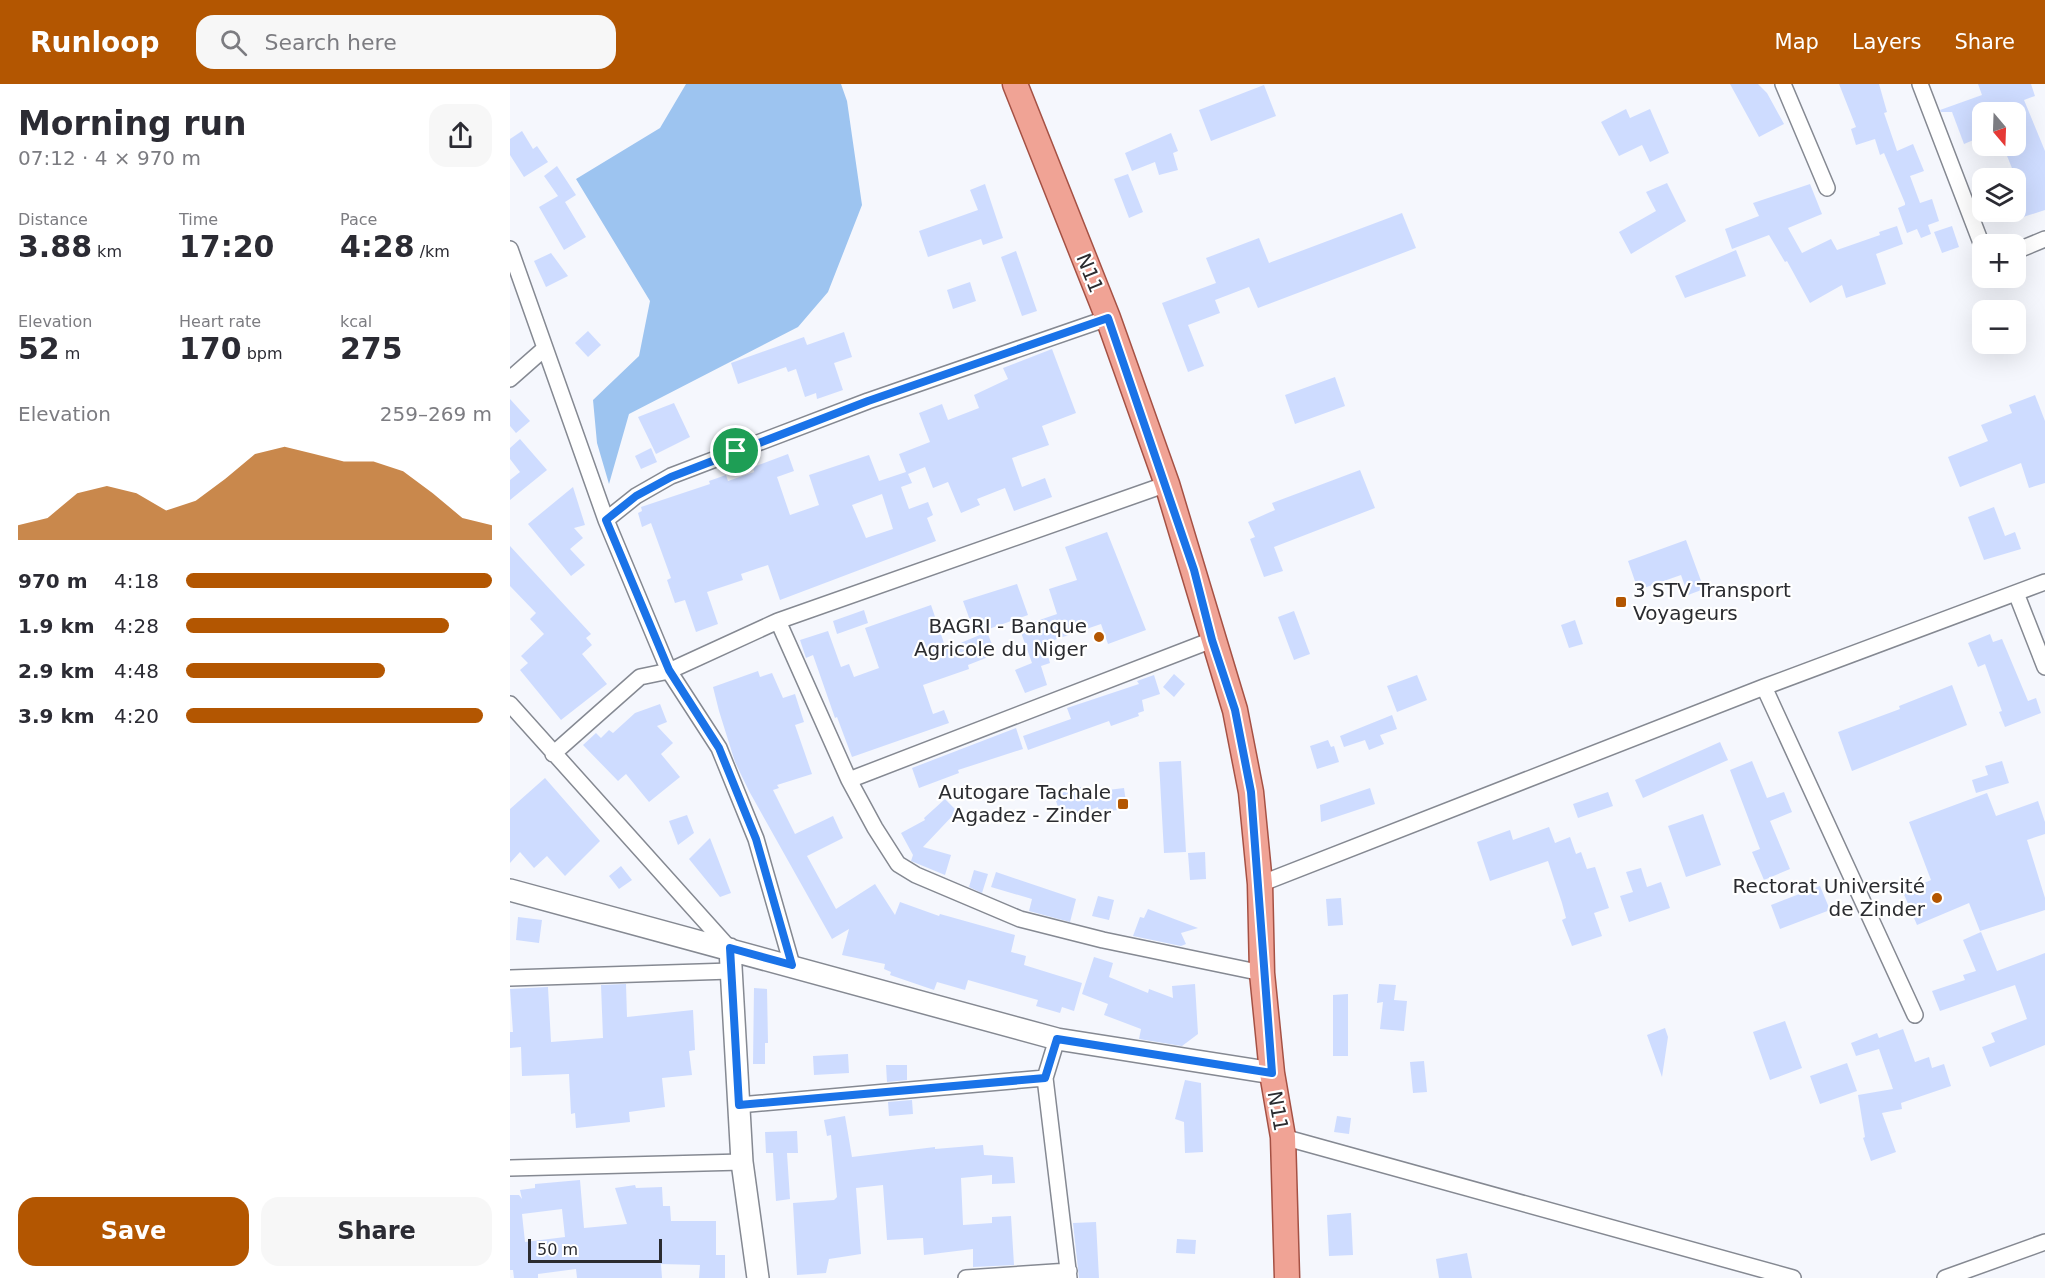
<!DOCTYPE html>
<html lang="en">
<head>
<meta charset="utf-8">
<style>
  :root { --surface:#fff; --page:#f7f7f7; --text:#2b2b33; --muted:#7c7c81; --accent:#b35601 }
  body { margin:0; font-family:"DejaVu Sans",sans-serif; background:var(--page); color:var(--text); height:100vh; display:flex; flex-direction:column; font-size:22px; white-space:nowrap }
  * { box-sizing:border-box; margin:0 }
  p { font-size:20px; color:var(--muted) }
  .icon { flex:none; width:33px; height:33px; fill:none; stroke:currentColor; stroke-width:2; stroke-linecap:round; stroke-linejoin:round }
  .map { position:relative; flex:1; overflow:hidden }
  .side { display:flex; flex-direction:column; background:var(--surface); width:510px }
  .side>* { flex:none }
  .needle { width:39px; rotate:161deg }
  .tools { position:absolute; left:1462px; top:18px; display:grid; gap:12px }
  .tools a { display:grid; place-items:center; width:54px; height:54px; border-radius:12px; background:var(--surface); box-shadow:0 6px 24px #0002; font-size:30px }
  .scale { position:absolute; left:18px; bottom:15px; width:134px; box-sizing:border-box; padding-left:6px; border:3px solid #2b2c30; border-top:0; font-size:16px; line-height:21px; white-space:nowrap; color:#2b2c30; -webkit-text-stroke:4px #fff; paint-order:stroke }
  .pin { position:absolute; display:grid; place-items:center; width:51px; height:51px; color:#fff; margin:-26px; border:3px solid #fff; border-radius:50%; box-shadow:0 2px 6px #0007 }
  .round { display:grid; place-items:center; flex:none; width:63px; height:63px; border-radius:18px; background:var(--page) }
  .summary { display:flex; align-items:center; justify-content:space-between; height:102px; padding:0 18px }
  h1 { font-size:33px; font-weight:800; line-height:45px }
  .metrics { display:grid; grid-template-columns:repeat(3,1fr); gap:9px; height:102px; padding:6px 18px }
  .metrics div { display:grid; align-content:center }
  .metrics b { font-size:30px; font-weight:800 }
  .metrics small { font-size:16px; font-weight:400 }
  .metrics p { font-size:16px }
  .chart { height:168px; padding:12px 18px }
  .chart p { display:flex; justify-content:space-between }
  .chart svg { width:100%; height:108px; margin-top:6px; fill:var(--accent); opacity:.7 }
  .action { display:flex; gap:12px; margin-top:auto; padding:12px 18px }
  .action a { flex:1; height:69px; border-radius:18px; background:var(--accent); color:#fff; font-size:24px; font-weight:800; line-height:69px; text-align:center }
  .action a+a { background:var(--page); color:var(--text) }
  ul { padding:0 18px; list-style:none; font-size:20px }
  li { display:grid; grid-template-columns:96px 72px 1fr; align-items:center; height:45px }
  li i { height:15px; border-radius:8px; background:var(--accent) }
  header { display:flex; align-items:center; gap:36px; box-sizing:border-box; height:84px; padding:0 30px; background:var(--accent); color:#fff }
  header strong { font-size:28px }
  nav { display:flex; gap:33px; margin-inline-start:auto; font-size:21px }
  .search { width:420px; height:54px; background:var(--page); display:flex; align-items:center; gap:15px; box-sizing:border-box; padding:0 21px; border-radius:18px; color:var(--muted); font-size:22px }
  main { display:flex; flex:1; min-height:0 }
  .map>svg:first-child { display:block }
  .water { fill:#9dc4f0 }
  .building { fill:#cedcff; fill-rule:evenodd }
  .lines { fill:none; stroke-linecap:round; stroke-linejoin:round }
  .street-casing { stroke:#858992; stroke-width:18 }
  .secondary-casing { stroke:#858992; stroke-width:24 }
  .primary-casing { stroke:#a55144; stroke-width:27 }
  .street { stroke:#fff; stroke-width:15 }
  .secondary { stroke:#fff; stroke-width:21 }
  .primary { stroke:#f0a395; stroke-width:24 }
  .route-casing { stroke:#fff; stroke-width:12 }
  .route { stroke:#1a73e8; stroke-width:8 }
  .poi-dot { fill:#b35601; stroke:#fff; stroke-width:2 }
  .labels { text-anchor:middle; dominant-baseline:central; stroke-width:4.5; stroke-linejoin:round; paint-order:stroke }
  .street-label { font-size:20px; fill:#2b2c30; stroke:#fff }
  .poi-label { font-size:20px; fill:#2b2c30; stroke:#fff; text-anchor:end }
</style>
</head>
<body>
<header>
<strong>Runloop</strong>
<div class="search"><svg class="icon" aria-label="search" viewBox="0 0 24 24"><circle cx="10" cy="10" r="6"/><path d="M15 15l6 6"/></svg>Search here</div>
<nav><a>Map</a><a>Layers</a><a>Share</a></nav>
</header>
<main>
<section class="side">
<div class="summary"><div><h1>Morning run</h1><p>07:12 · 4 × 970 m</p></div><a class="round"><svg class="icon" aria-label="share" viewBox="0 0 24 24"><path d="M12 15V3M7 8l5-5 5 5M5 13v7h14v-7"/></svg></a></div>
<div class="metrics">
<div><p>Distance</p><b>3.88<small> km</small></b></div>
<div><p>Time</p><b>17:20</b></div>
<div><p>Pace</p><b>4:28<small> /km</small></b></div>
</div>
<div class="metrics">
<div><p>Elevation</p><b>52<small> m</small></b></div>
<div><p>Heart rate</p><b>170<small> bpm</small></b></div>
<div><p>kcal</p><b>275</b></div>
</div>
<div class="chart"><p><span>Elevation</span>259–269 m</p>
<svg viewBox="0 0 160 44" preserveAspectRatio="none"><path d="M0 44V38L10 35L20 25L30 22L40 25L50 32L60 28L70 19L80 9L90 6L100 9L110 12L120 12L130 16L140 25L150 35L160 38V44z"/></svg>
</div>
<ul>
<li><b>970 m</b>4:18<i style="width:100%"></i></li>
<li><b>1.9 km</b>4:28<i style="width:86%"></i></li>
<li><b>2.9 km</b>4:48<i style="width:65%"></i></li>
<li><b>3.9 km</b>4:20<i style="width:97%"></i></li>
</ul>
<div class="action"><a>Save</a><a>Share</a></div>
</section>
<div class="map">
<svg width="1535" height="1194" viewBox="0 0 1535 1194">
  <rect width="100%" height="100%" fill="#f5f7fd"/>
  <path class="water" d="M 176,0 L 331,0 L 337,17 L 352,121 L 318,208 L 288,243 L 119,330 L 99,400 L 87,359 L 83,316 L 129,272 L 140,217 L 66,95 L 150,44 Z"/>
  <path class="building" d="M 1220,0 L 1248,0 L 1257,9 L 1274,40 L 1249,53 Z
    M 1329,0 L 1369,0 L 1377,28 L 1374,29 L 1387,67 L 1403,60 L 1414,87 L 1400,92 L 1410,119 L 1422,115 L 1429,137 L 1418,141 L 1421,150 L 1411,154 L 1407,145 L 1397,149 L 1388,124 L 1395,121 L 1395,119 L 1374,69 L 1370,71 L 1365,55 L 1346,61 L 1341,45 L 1346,43 Z
    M 1468,0 L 1521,0 L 1525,12 L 1514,16 L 1535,67 L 1535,126 L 1513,133 L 1506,110 L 1506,94 L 1493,62 L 1506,62 L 1506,28 L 1466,28 L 1473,52 L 1454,60 L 1442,28 L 1431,28 L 1430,26 L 1472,11 Z
    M 754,1 L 766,32 L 701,57 L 689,26 Z
    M 1116,25 L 1120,34 L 1140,25 L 1159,69 L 1140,78 L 1132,61 L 1109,72 L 1091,38 Z
    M 12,47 L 23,65 L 27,62 L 38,78 L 14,93 L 0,71 L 0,55 Z
    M 661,49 L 668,67 L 663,69 L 668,86 L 649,91 L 645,78 L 622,87 L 615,69 Z
    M 47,82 L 66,111 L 55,118 L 76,153 L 54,166 L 29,123 L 48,112 L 34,92 Z
    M 618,90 L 633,128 L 619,134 L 604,95 Z
    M 1157,99 L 1176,137 L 1121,170 L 1109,148 L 1146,127 L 1136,108 Z
    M 475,100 L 493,154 L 473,161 L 471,155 L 418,173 L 409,147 L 468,126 L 460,106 Z
    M 1300,100 L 1312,130 L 1278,144 L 1292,169 L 1321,155 L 1327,166 L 1370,151 L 1369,148 L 1387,142 L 1393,160 L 1366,170 L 1376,200 L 1336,214 L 1332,201 L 1300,219 L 1277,177 L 1275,178 L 1259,151 L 1222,165 L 1215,145 L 1249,132 L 1243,119 Z
    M 892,129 L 906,164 L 748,224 L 739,203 L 705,216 L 710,229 L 678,241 L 694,282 L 678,288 L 652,219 L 706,199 L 696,174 L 749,154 L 759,179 Z
    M 1442,142 L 1449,163 L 1432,169 L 1424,148 Z
    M 1226,166 L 1236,192 L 1175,214 L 1165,192 Z
    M 506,167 L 527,227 L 512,232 L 491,173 Z
    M 41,169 L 58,192 L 36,203 L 24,177 Z
    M 460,198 L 466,217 L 443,225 L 437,206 Z
    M 78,247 L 91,261 L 78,273 L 65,259 Z
    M 334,248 L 342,273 L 324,279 L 333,306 L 307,315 L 306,309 L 295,313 L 286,285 L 278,288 L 276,283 L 228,300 L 221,279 L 294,253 L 297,261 Z
    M 542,265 L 566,329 L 532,342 L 539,361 L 502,374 L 512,403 L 535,394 L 542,413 L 504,427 L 495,404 L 467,415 L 470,421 L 451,429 L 438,398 L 423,404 L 415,383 L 398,390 L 402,399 L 391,403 L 399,425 L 418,418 L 423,431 L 417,434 L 426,457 L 270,516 L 258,481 L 231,490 L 233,496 L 197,508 L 208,540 L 186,548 L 175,516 L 165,519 L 157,496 L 161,494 L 141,439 L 132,443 L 128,429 L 132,427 L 131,423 L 200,400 L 199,397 L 216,391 L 218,397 L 244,388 L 243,383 L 278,370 L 284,387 L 267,393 L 280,431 L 309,421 L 299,391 L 359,371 L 369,397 L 396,388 L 389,370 L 420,358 L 409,329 L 432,320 L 438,336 L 469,324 L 464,311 L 498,295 L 493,284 ZM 372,410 L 383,445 L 356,454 L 342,421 Z
    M 825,293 L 835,322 L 785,340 L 775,311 Z
    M 1525,311 L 1535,337 L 1535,399 L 1519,404 L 1511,379 L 1450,403 L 1438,373 L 1478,357 L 1471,341 L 1502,329 L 1499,321 Z
    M 0,315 L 20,337 L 6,349 L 0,342 Z
    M 164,319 L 180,353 L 146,370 L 128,333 Z
    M 10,355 L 37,386 L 0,416 L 0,396 L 10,388 L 0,375 L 0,364 Z
    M 141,364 L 147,378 L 131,385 L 125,372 Z
    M 850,386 L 865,424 L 764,463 L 773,487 L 754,493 L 740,455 L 745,453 L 738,438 L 765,426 L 762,419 Z
    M 63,403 L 75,441 L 64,444 L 73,454 L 60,465 L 75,481 L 61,492 L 18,440 Z
    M 1484,423 L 1495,452 L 1505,448 L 1511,465 L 1474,476 L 1458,433 Z
    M 597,448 L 636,546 L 598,560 L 591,540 L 544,556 L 535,562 L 540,579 L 531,582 L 537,601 L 515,609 L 505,586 L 522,579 L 509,543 L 547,530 L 539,505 L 567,496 L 555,463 Z
    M 1176,456 L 1194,505 L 1178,511 L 1171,491 L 1128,506 L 1118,477 Z
    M 0,462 L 81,550 L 76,554 L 82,561 L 72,570 L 97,600 L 51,636 L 10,586 L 18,579 L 11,572 L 34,550 L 20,535 L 26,529 L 0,502 Z
    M 507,500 L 518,531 L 465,550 L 453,517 Z
    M 421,521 L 436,565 L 477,548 L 486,570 L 458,581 L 459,585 L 413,601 L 423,630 L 434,626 L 439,639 L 342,673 L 327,633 L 325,634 L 303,571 L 296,574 L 290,556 L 318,547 L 331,583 L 339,580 L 344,593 L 369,584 L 355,544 Z
    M 354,526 L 358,539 L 327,550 L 323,537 Z
    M 784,527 L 800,570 L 784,576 L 768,533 Z
    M 1065,536 L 1073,560 L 1059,564 L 1051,541 Z
    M 1480,550 L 1483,558 L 1492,555 L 1518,617 L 1526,614 L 1531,629 L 1495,643 L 1489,628 L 1492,627 L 1475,580 L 1468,583 L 1458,559 Z
    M 248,587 L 250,593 L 262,589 L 273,614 L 285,610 L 294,638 L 285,641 L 302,690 L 267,701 L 269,704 L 263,706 L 285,750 L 323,732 L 333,754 L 297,772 L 326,825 L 365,800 L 385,831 L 390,818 L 429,832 L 430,830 L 505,851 L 501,868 L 516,872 L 514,881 L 572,899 L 564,927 L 552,923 L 550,929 L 526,922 L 528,916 L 458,896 L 455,906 L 427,898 L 424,906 L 380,891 L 381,888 L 374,885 L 375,880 L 332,871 L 339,845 L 322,855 L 239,707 L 225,678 L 209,627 L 203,603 Z
    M 664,590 L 675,600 L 664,613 L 653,603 Z
    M 644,591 L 650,610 L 632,616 L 634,627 L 628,629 L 629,632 L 601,642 L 599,637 L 518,666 L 513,652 L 561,635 L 557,624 L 629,600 L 627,597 Z
    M 907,591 L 917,616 L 887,628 L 877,602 Z
    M 1442,601 L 1457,641 L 1342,687 L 1328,648 L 1390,625 L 1389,622 Z
    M 150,620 L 157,638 L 147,642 L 163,659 L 151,670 L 170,693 L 139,718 L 116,690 L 108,697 L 73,661 L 86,649 L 91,654 L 99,646 L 103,649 L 125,629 Z
    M 882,631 L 887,645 L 870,651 L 874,660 L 859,666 L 855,656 L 834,663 L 830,652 Z
    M 506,644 L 513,665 L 448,686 L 449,689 L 409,704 L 402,684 Z
    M 818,656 L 821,663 L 824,662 L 829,678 L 807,685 L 800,662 Z
    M 1210,658 L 1218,676 L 1133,714 L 1125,696 Z
    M 671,677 L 676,768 L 654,769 L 649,678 Z
    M 1242,677 L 1257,714 L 1274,708 L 1282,728 L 1260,737 L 1280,785 L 1254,796 L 1242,768 L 1250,765 L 1220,686 Z
    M 1492,677 L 1499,699 L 1466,709 L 1462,696 L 1478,691 L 1475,682 Z
    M 35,694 L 90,757 L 55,792 L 37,772 L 24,784 L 10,768 L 0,779 L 0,725 Z
    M 571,703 L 582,708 L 614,704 L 617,725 L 589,728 L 588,723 L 557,734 L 556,731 L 551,732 L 545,714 L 549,713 L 548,710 Z
    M 860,704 L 865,720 L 811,738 L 810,721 Z
    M 1098,708 L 1103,722 L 1068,734 L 1063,720 Z
    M 1477,709 L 1486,732 L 1528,717 L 1535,738 L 1535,750 L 1517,756 L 1535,814 L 1535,826 L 1470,847 L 1459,819 L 1407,841 L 1393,808 L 1421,796 L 1399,738 Z
    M 435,715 L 447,727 L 413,763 L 441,771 L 435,791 L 401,777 L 403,771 L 391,749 L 415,736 L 414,734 Z
    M 1193,730 L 1211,781 L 1176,793 L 1158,742 Z
    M 177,731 L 184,749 L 168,761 L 159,737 Z
    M 1039,743 L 1045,759 L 1060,753 L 1066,770 L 1071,768 L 1077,785 L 1085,783 L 1099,824 L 1084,829 L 1092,852 L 1062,862 L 1052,836 L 1056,834 L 1052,819 L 1038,777 L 980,797 L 967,758 L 1000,746 L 1003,756 Z
    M 200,754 L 221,809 L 210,813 L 179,775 Z
    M 695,768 L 696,795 L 680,796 L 678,769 Z
    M 111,782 L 122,796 L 109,805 L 99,792 Z
    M 1131,784 L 1137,803 L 1151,798 L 1160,824 L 1119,838 L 1110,812 L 1123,808 L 1116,788 Z
    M 464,786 L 478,790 L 472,809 L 459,803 Z
    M 486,788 L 566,815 L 560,838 L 519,827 L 522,815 L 481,803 Z
    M 1310,802 L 1320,826 L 1270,845 L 1261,821 Z
    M 588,812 L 604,816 L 599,836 L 582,832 Z
    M 831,814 L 833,841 L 818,842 L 816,815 Z
    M 638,825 L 688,844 L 671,849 L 676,860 L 671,862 L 623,852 L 630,833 L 634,834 Z
    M 8,833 L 32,836 L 29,859 L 6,856 Z
    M 1471,848 L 1487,887 L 1535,869 L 1535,961 L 1480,983 L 1472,963 L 1485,958 L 1481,949 L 1517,935 L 1505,901 L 1430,927 L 1422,907 L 1455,896 L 1453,891 L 1466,887 L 1453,856 Z
    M 584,873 L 603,879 L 599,893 L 638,909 L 639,905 L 663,914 L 662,902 L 685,900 L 688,950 L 672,962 L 629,955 L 631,945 L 594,931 L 598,920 L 572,910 Z
    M 116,900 L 117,933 L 183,926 L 185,966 L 179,967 L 182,991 L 152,994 L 155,1023 L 119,1028 L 120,1038 L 66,1044 L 65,1029 L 61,1030 L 59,990 L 12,992 L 11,963 L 0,964 L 0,948 L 3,948 L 0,905 L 38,903 L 41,958 L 93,954 L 91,901 Z
    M 869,900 L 886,901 L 884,916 L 897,917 L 894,947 L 870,945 L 873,918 L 867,919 Z
    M 244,904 L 257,905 L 258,959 L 255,959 L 255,980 L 243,980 Z
    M 838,910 L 838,972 L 823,972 L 823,911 Z
    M 1275,937 L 1292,984 L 1260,996 L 1243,948 Z
    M 1155,944 L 1158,953 L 1152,993 L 1137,951 Z
    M 1393,945 L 1405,978 L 1419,973 L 1422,984 L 1434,980 L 1441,1002 L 1391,1019 L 1392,1025 L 1372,1029 L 1386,1068 L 1361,1077 L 1353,1054 L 1355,1053 L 1348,1011 L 1383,1005 L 1369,965 L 1346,972 L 1341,959 L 1367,949 L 1369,954 Z
    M 338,970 L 339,989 L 304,991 L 303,972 Z
    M 914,977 L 917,1008 L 903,1009 L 900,978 Z
    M 1337,979 L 1347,1007 L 1310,1020 L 1300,992 Z
    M 376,981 L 397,981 L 397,996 L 377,998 Z
    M 675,996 L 691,999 L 693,1068 L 675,1069 L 674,1038 L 665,1035 Z
    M 402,1016 L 403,1030 L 379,1032 L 378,1018 Z
    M 335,1032 L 342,1073 L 425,1063 L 425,1065 L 473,1061 L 474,1071 L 503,1073 L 505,1099 L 482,1100 L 482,1091 L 451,1094 L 453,1141 L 482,1139 L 482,1133 L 501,1132 L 504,1181 L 463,1183 L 463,1165 L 414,1171 L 413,1154 L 377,1156 L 373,1101 L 346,1104 L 351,1170 L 319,1175 L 316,1189 L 287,1191 L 283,1119 L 324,1116 L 327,1113 L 321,1051 L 317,1052 L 314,1036 Z
    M 827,1032 L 841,1034 L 839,1050 L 824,1048 Z
    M 287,1047 L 288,1069 L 277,1069 L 280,1115 L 266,1117 L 263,1069 L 256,1069 L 255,1048 Z
    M 70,1096 L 74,1144 L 117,1140 L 105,1104 L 125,1101 L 126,1104 L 152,1103 L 153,1122 L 160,1122 L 161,1137 L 206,1137 L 206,1171 L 215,1171 L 215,1194 L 189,1194 L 190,1181 L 151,1180 L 152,1194 L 67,1194 L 66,1185 L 28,1190 L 28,1194 L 4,1194 L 3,1186 L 0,1186 L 0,1111 L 9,1111 L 12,1115 L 10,1106 L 25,1104 L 25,1100 ZM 52,1125 L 55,1153 L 15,1158 L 12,1130 Z
    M 841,1129 L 843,1171 L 819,1172 L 817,1131 Z
    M 586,1138 L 589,1194 L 569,1194 L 563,1139 Z
    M 667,1155 L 686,1156 L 685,1170 L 666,1169 Z
    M 957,1169 L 962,1194 L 929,1194 L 926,1175 Z"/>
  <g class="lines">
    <g class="street-casing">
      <path id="street" d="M 1273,0 L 1317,104
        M 1410,0 L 1473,164
        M 0,165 L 96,436 L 159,587 L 209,664 L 246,755 L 282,881
        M 1506,167 L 1535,155
        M 0,295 L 34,265
        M 96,436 L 126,412 L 161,392 L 358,317 L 598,234
        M 1506,509 L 1535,583
        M 268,537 L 339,696 L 702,556
        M 1254,603 L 1405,931
        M 0,620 L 220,865
        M 43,670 L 130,593 L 159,587 L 268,537 L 657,400
        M 339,696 L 365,744 L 388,780 L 406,791 L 510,835 L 593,856 L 752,889
        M 750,800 L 1254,603 L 1535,498
        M 0,894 L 221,887
        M 547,955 L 535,994 L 559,1194
        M 229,1021 L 535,994
        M 773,1053 L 1283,1194
        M 0,1084 L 232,1078
        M 456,1194 L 559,1187
        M 1435,1194 L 1535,1158"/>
    </g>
    <g class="secondary-casing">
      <path id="secondary" d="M 0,806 L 547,955 L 762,989
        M 220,865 L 232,1078 L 248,1194"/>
    </g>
    <g class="primary-casing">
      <path id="primary" d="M 505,0 L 598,234 L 657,400 L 725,626 L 741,708 L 750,800 L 752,889 L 762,989 L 773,1053 L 777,1194"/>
    </g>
    <use href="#street" class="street"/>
    <use href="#secondary" class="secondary"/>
    <use href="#primary" class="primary"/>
  </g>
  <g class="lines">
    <g class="route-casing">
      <path id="route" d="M 598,234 L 684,486 L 702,556 L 725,626 L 741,708 L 762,989 L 547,955 L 535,994 L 229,1021 L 220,864 L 282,881 L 246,755 L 209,664 L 159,586 L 96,436 L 126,412 L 161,393 L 358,317 Z"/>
    </g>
    <use href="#route" class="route"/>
  </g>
  <g class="poi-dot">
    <rect x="1105" y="512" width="12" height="12" rx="3"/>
    <circle cx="589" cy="553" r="6"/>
    <rect x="607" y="714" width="12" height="12" rx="3"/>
    <circle cx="1427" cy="814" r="6"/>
  </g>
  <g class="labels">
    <g class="street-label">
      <text transform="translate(580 189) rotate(68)">N11</text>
      <text transform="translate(768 1027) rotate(80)">N11</text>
    </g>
    <g class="poi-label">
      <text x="1123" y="506" text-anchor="start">3 STV Transport<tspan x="1123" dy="23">Voyageurs</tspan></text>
      <text x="577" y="542">BAGRI - Banque<tspan x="577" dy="23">Agricole du Niger</tspan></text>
      <text x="601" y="708">Autogare Tachale<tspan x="601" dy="23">Agadez - Zinder</tspan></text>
      <text x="1415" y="802">Rectorat Université<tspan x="1415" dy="23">de Zinder</tspan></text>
    </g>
  </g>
</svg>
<div class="tools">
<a><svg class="needle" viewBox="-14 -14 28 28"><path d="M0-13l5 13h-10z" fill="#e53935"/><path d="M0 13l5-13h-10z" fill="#7c7c81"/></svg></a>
<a><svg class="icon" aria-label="layers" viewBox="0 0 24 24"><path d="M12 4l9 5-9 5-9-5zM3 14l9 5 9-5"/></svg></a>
<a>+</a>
<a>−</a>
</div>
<div class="scale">50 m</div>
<div class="pin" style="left:226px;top:367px;background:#1e9e55"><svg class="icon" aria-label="arrive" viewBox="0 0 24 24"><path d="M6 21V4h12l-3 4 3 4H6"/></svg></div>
</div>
</main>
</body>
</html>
